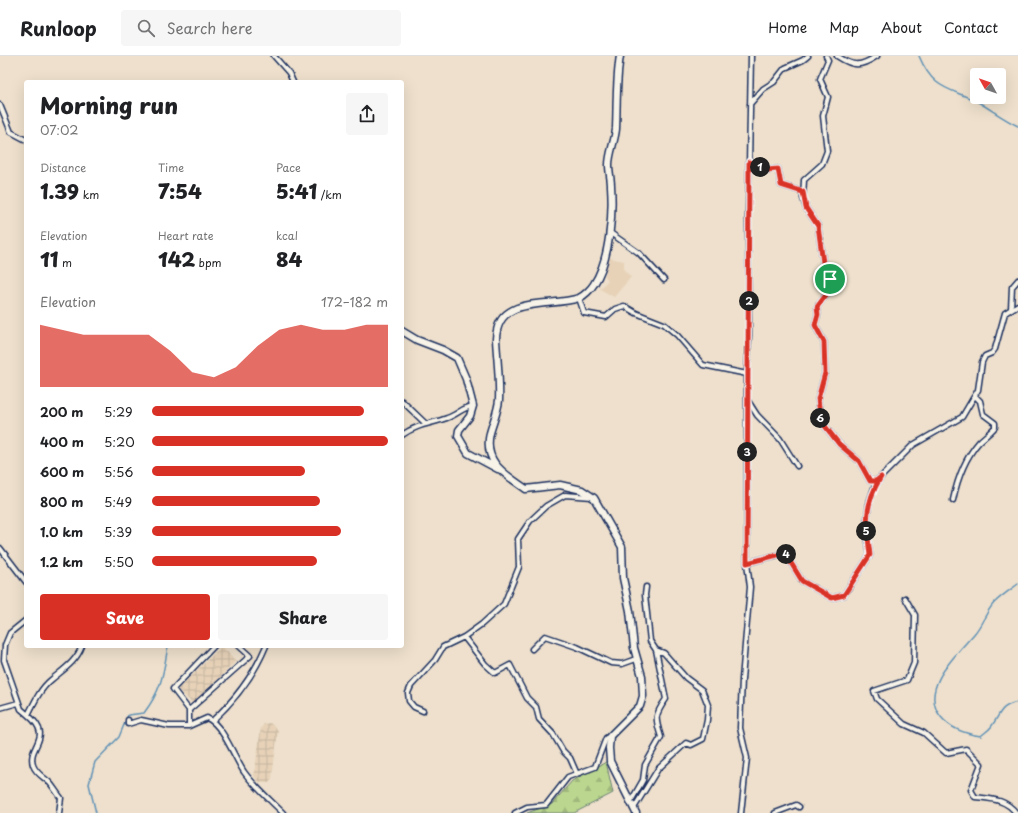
<!DOCTYPE html>
<html lang="en">
<head>
<meta charset="utf-8">
<style>
  :root { --surface:#fff; --page:#f6f6f6; --text:#202124; --muted:#757577; --line:#e0e0e0; --accent:#d93025 }
  body { margin:0; font-family:"Playpen Sans",sans-serif; background:var(--page); color:var(--text); height:100vh; display:flex; flex-direction:column; font-size:15px; white-space:nowrap }
  * { box-sizing:border-box; margin:0 }
  p { font-size:13px; color:var(--muted) }
  .icon { flex:none; width:22px; height:22px; fill:none; stroke:currentColor; stroke-width:2; stroke-linecap:round; stroke-linejoin:round }
  .map { position:relative; flex:1; overflow:hidden }
  .drawer { position:absolute; left:24px; top:24px; width:380px; height:568px; display:flex; flex-direction:column; background:var(--surface); border-radius:4px; box-shadow:0 4px 16px #0002 }
  .drawer>* { flex:none }
  .needle { width:26px; rotate:310deg }
  .fabs { position:absolute; left:970px; top:12px; display:grid; gap:8px }
  .fabs a { display:grid; place-items:center; width:36px; height:36px; border-radius:4px; background:var(--surface); box-shadow:0 4px 16px #0002; font-size:20px }
  .pin { position:absolute; display:grid; place-items:center; width:34px; height:34px; color:#fff; margin:-17px; border:2px solid #fff; border-radius:50%; box-shadow:0 1px 4px #0007 }
  .km { position:absolute; width:20px; height:20px; margin:-10px; border-radius:50%; background:#222; color:#fff; font-size:11px; line-height:20px; text-align:center }
  .round { display:grid; place-items:center; flex:none; width:42px; height:42px; border-radius:4px; background:var(--page) }
  .summary { display:flex; align-items:center; justify-content:space-between; height:68px; padding:0 16px }
  h1 { font-size:22px; font-weight:800; line-height:30px }
  .stats { display:grid; grid-template-columns:repeat(3,1fr); gap:6px; height:68px; padding:4px 16px }
  .stats div { display:grid; align-content:center }
  .stats b { font-size:20px; font-weight:800 }
  .stats small { font-size:11px; font-weight:400 }
  .stats p { font-size:11px }
  .chart { height:112px; padding:8px 16px }
  .chart p { display:flex; justify-content:space-between }
  .chart svg { width:100%; height:72px; margin-top:4px; fill:var(--accent); opacity:.7 }
  .action { display:flex; gap:8px; margin-top:auto; padding:8px 16px }
  .action a { flex:1; height:46px; border-radius:4px; background:var(--accent); color:#fff; font-size:16px; font-weight:800; line-height:46px; text-align:center }
  .action a+a { background:var(--page); color:var(--text) }
  ul { padding:0 16px; list-style:none; font-size:13px }
  li { display:grid; grid-template-columns:64px 48px 1fr; align-items:center; height:30px }
  li i { height:10px; border-radius:5px; background:var(--accent) }
  header { display:flex; align-items:center; gap:24px; box-sizing:border-box; height:56px; padding:0 20px; background:var(--surface); border-bottom:1px solid var(--line) }
  header strong { font-size:19px }
  nav { display:flex; gap:22px; margin-inline-start:auto; font-size:14px }
  .search { width:280px; height:36px; background:var(--page); display:flex; align-items:center; gap:10px; box-sizing:border-box; padding:0 14px; border-radius:4px; color:var(--muted); font-size:15px }
  .map>svg:first-child { display:block }
  .built { fill:#e7d2b8 }
  .industrial { fill:url(#industrial-grid) }
  .forest { fill:url(#forest-firs); stroke:#6b8276 }
  .lines { fill:none; stroke-linecap:round; stroke-linejoin:round }
  .stream { stroke:#6292b7; stroke-width:1.5 }
  .street-casing { stroke:#1b2f5e; stroke-width:7 }
  .secondary-casing { stroke:#1b2f5e; stroke-width:9 }
  .street { stroke:#f7f3e8; stroke-width:4 }
  .secondary { stroke:#f7f3e8; stroke-width:6 }
  .route-casing { stroke:#fff; stroke-width:8 }
  .route { stroke:#d93025; stroke-width:5 }
</style>
</head>
<body>
<header>
<strong>Runloop</strong>
<div class="search"><svg class="icon" aria-label="search" viewBox="0 0 24 24"><circle cx="10" cy="10" r="6"/><path d="M15 15l6 6"/></svg>Search here</div>
<nav><a>Home</a><a>Map</a><a>About</a><a>Contact</a></nav>
</header>
<div class="map">
<svg width="1018" height="757" viewBox="0 0 1018 757">
  <defs>
    <pattern id="industrial-grid" width="8" height="8" patternUnits="userSpaceOnUse"><rect width="8" height="8" fill="#e7d2b8"/><path d="M0 4h8M4 0v8" fill="none" stroke="#c6b5a1"/></pattern>
    <pattern id="forest-firs" width="22" height="20" patternUnits="userSpaceOnUse"><rect width="22" height="20" fill="#bbd68e"/><path d="M5 1l3.5 6h-7zM16 11l3.5 6h-7z" fill="#a0b87d"/></pattern>
  </defs>
  <rect width="100%" height="100%" fill="#eee0cc"/>
  <filter id="ink" filterUnits="userSpaceOnUse"><feTurbulence type="fractalNoise" baseFrequency=".025" numOctaves="2"/><feDisplacementMap in="SourceGraphic" scale="8" xChannelSelector="R" yChannelSelector="G"/><feConvolveMatrix kernelMatrix="1 2 1 2 8 2 1 2 1" color-interpolation-filters="sRGB"/></filter>
  <g filter="url(#ink)">
    <path class="built" d="M 609,202 L 624,205 L 624,214 L 631,221 L 614,241 L 600,233 L 608,224 L 605,220 Z"/>
    <path class="industrial" d="M 222,590 L 236,605 L 193,648 L 178,633 Z
      M 270,667 L 278,674 L 272,722 L 269,727 L 263,727 L 258,725 L 254,720 L 261,672 L 264,668 Z"/>
    <path class="forest" d="M 606,706 L 613,737 L 574,757 L 527,757 L 552,748 L 572,725 Z"/>
    <g class="lines">
      <path class="stream" d="M 919,0 C 934,35 948,31 978,46 C 992,54 1003,63 1018,70
        M 1018,528 C 1010,534 1001,540 994,547 C 986,556 982,569 974,578 C 956,599 918,633 941,661 C 951,673 965,678 981,680 C 984,677 988,675 991,671 C 1001,658 999,650 1018,646
        M 96,757 L 89,728 L 95,706 L 119,681 L 128,659 L 144,657 C 162,633 163,619 168,590"/>
      <g class="street-casing">
        <path id="street" d="M 274,0 L 289,17 L 293,26
          M 826,0 L 828,4 L 820,23 L 828,41 L 823,60 L 827,95 L 822,108 L 804,124 L 803,142 L 806,152 L 818,170 L 824,214 L 830,223 L 826,239 L 817,251 L 818,258 L 815,269 L 824,286 L 825,317 L 818,343 L 821,365 L 839,388 L 859,405 L 870,425 L 876,425 L 881,421
          M 837,0 C 854,11 860,11 877,0
          M 750,48 L 763,33 L 774,26 L 785,12 L 803,4 L 808,0
          M 0,49 L 11,76 L 26,84
          M 749,105 L 767,114 L 778,113 L 781,129 L 803,136
          M 609,176 L 639,197 L 664,224
          M 579,242 L 584,257 L 606,261 L 615,253 L 624,250 L 636,257 L 664,268 L 677,279 L 703,309 L 747,318
          M 1011,253 L 1012,231 L 1018,224
          M 402,345 L 425,367
          M 748,345 L 757,359 L 780,383 L 797,410
          M 402,379 C 418,368 431,368 447,362 C 457,359 463,351 473,350
          M 953,444 C 957,425 965,402 979,386 C 984,381 990,377 995,371 L 995,367 L 983,358 L 980,345 L 975,340
          M 0,492 L 26,526
          M 747,507 L 785,497 L 802,525 L 832,542 L 844,539 L 870,499 L 866,471 L 869,447 L 874,432 L 881,421 L 913,389 L 962,361 L 978,334 L 982,306 L 985,300 L 992,297 L 995,293 L 1005,257 L 1018,249
          M 905,542 L 915,559 L 914,607 L 907,624 L 874,635 L 877,643 L 904,668 L 924,677 L 946,697 L 966,693 L 981,708 L 971,734 L 975,741 C 991,743 1006,743 1016,757
          M 26,564 L 10,577 L 5,589 L 4,604 L 21,653 L 28,659
          M 464,581 L 485,608 L 495,617 L 510,609 L 527,642 L 536,651 L 539,663 L 553,678 L 563,695 L 570,702 L 577,718
          M 214,590 L 173,633 L 189,654 L 250,600 L 239,590
          M 532,593 L 545,580 L 577,591 L 611,607 L 622,608 L 636,603
          M 0,652 L 18,647
          M 189,654 L 189,670 L 207,662 C 223,669 234,701 244,716 C 255,731 270,744 283,757
          M 423,655 L 414,651 L 409,645 L 408,637 L 411,630 L 435,604 L 443,591 L 464,581 L 482,568 L 504,548 L 519,511 L 518,483 L 530,465 L 546,450 L 565,439 L 592,441
          M 128,664 L 128,668 L 141,664 L 169,670 L 189,670
          M 212,665 C 236,643 254,619 266,590
          M 631,745 L 643,724 L 645,709 L 661,681 C 655,662 654,660 666,643 L 656,594 L 650,585 L 645,539 L 646,531
          M 634,752 L 658,713 L 686,687 L 691,689 L 703,683 L 707,664 L 708,649 L 702,634 L 686,622 L 664,597 L 656,594
          M 59,757 L 61,742 C 57,737 54,732 50,727 C 44,721 36,718 33,709 C 27,689 55,682 28,659 C 34,647 40,633 51,624 C 64,613 76,606 82,590
          M 515,757 L 527,751 L 546,749 L 568,721 L 595,711 L 606,682 L 610,680
          M 741,757 L 747,702 L 740,672 L 742,623 L 750,531 L 747,507 L 747,318 L 749,279 L 748,163 L 751,0
          M 775,757 L 796,749 L 799,751"/>
      </g>
      <g class="secondary-casing">
        <path id="secondary" d="M 620,0 C 616,24 617,48 616,73 C 615,85 609,97 609,109 C 609,116 611,123 611,130 C 613,157 610,204 594,228 C 591,233 584,240 579,242 C 550,252 497,238 496,283 C 497,303 500,324 499,344 C 498,355 493,366 490,377 C 483,407 505,418 526,433 L 560,429 L 582,434 L 594,442 L 622,491 L 623,522 L 630,555 L 634,592 L 642,620 L 643,640 L 640,650 L 610,680 L 609,692 L 610,705 L 636,757
          M 402,275 L 417,284 L 443,294 L 457,302 L 466,323 L 473,350 L 470,360 L 459,374 L 458,380 L 468,397 L 498,413"/>
      </g>
      <use href="#street" class="street"/>
      <use href="#secondary" class="secondary"/>
    </g>
  </g>
  <g class="lines" filter="url(#ink)">
    <g class="route-casing">
      <path id="route" d="M 749,106 L 767,114 L 778,113 L 781,129 L 803,136 L 806,152 L 818,170 L 824,214 L 830,223 L 826,239 L 817,251 L 818,258 L 815,269 L 824,286 L 825,317 L 818,343 L 821,365 L 839,388 L 859,405 L 870,425 L 876,425 L 881,421 C 864,448 866,468 870,499 L 844,539 L 832,542 L 802,525 L 785,497 L 747,507 C 747,373 749,239 749,106 Z"/>
    </g>
    <use href="#route" class="route"/>
  </g>
</svg>
<div class="fabs">
<a><svg class="needle" viewBox="-14 -14 28 28"><path d="M0-13l5 13h-10z" fill="#e53935"/><path d="M0 13l5-13h-10z" fill="#757577"/></svg></a>
</div>
<div class="pin" style="left:830px;top:223px;background:#1e9e55"><svg class="icon" aria-label="arrive" viewBox="0 0 24 24"><path d="M6 21V4h12l-3 4 3 4H6"/></svg></div>
<b class="km" style="left:760px;top:111px">1</b>
<b class="km" style="left:749px;top:245px">2</b>
<b class="km" style="left:747px;top:396px">3</b>
<b class="km" style="left:786px;top:498px">4</b>
<b class="km" style="left:866px;top:475px">5</b>
<b class="km" style="left:820px;top:362px">6</b>
<section class="drawer">
<div class="summary"><div><h1>Morning run</h1><p>07:02</p></div><a class="round"><svg class="icon" aria-label="share" viewBox="0 0 24 24"><path d="M12 15V3M7 8l5-5 5 5M5 13v7h14v-7"/></svg></a></div>
<div class="stats">
<div><p>Distance</p><b>1.39<small> km</small></b></div>
<div><p>Time</p><b>7:54</b></div>
<div><p>Pace</p><b>5:41<small> /km</small></b></div>
</div>
<div class="stats">
<div><p>Elevation</p><b>11<small> m</small></b></div>
<div><p>Heart rate</p><b>142<small> bpm</small></b></div>
<div><p>kcal</p><b>84</b></div>
</div>
<div class="chart"><p><span>Elevation</span>172–182 m</p>
<svg viewBox="0 0 160 44" preserveAspectRatio="none"><path d="M0 44V6L10 9L20 12L30 12L40 12L50 12L60 22L70 35L80 38L90 32L100 19L110 9L120 6L130 9L140 9L150 6L160 6V44z"/></svg>
</div>
<ul>
<li><b>200 m</b>5:29<i style="width:90%"></i></li>
<li><b>400 m</b>5:20<i style="width:100%"></i></li>
<li><b>600 m</b>5:56<i style="width:65%"></i></li>
<li><b>800 m</b>5:49<i style="width:71%"></i></li>
<li><b>1.0 km</b>5:39<i style="width:80%"></i></li>
<li><b>1.2 km</b>5:50<i style="width:70%"></i></li>
</ul>
<div class="action"><a>Save</a><a>Share</a></div>
</section>
</div>
</body>
</html>
